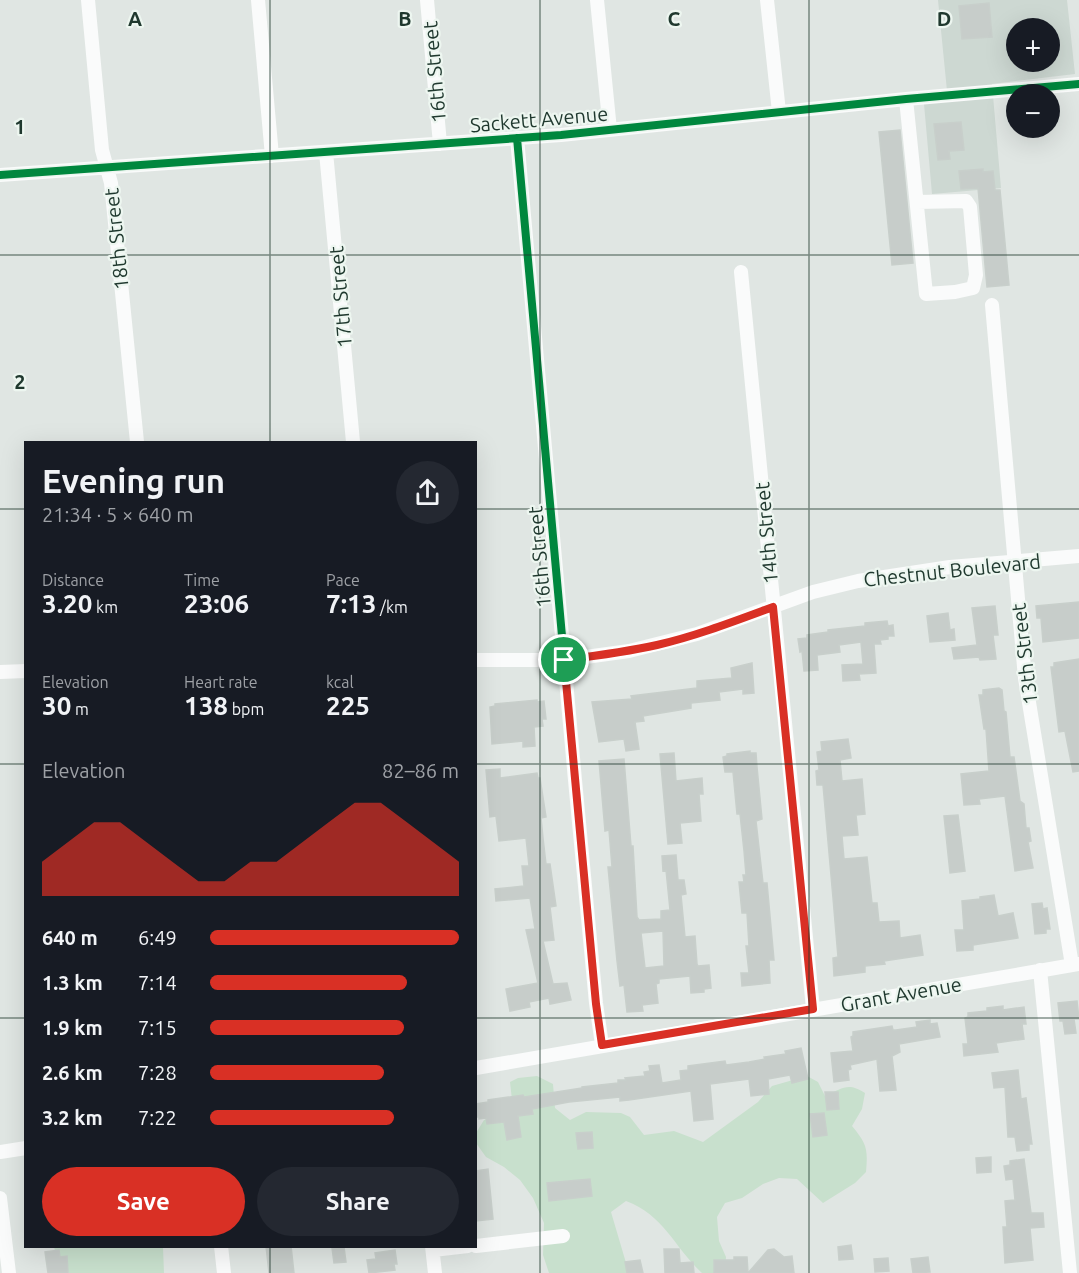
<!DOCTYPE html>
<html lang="en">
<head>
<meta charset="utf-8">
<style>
  :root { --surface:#171b24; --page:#242831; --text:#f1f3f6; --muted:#9ea1a6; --accent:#d93025 }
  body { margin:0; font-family:Ubuntu,sans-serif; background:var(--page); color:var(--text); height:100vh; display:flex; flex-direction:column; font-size:22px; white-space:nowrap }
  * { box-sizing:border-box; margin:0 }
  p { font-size:20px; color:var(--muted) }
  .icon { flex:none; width:33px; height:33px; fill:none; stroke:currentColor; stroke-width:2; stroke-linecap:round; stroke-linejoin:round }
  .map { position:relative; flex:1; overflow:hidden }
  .side { position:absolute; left:24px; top:441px; width:453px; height:807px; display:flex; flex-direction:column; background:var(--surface); border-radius:0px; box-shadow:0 6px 24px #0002 }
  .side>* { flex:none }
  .buttons { position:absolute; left:1006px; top:18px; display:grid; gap:12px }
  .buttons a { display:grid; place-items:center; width:54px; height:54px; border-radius:50%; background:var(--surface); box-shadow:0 6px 24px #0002; font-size:30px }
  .pin { position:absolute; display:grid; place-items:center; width:51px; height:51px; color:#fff; margin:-26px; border:3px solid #fff; border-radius:50%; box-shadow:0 2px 6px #0007 }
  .round { display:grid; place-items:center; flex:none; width:63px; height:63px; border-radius:32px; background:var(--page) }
  .head { display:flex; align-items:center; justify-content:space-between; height:102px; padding:0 18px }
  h1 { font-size:33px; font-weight:700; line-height:45px }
  .stats { display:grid; grid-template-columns:repeat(3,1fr); gap:9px; height:102px; padding:6px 18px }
  .stats div { display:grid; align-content:center }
  .stats b { font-size:26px; font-weight:700 }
  .stats small { font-size:16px; font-weight:400 }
  .stats p { font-size:16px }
  .chart { height:168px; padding:12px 18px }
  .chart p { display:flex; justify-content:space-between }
  .chart svg { width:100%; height:108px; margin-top:6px; fill:var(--accent); opacity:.7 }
  .action { display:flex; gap:12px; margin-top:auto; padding:12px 18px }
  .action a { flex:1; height:69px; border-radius:36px; background:var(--accent); color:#fff; font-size:24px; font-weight:700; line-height:69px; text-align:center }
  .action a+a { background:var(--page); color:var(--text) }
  ul { padding:0 18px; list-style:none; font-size:20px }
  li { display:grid; grid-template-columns:96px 72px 1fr; align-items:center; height:45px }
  li i { height:15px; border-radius:8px; background:var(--accent) }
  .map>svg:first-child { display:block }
  .built { fill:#cdd8d2; fill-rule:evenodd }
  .green { fill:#c8e0cd }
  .building { fill:#c7cdca; stroke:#c8cfcb; stroke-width:1.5; fill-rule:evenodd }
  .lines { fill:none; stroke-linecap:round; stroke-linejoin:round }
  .minor { stroke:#fafbfb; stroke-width:14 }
  .cycleway-casing { stroke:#edf6f0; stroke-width:11 }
  .cycleway { stroke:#00873e; stroke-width:8 }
  .route-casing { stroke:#fff; stroke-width:12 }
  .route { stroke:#d93025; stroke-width:8 }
  .grid { fill:none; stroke:#1f382e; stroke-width:1.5; stroke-opacity:0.55 }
  .labels { text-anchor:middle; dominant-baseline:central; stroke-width:4.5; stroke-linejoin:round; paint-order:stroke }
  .street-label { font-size:20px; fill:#1f382e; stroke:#edf6f0 }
  .grid-label { font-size:20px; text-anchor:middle; font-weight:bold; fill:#1f382e; stroke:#edf6f0; stroke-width:4.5; stroke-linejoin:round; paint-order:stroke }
</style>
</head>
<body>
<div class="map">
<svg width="1079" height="1273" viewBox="0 0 1079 1273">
  <rect width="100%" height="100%" fill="#e0e6e3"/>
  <path class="built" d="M 938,0 L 1067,0 L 1075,74 L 992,84 L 1001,188 L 932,194 L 924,104 L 948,101 ZM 1017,28 L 1050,28 L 1050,62 L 1017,62 Z"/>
  <path class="green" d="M 537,1076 L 553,1084 L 555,1108 L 570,1120 L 586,1112 L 621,1113 L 630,1117 L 644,1135 L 674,1131 L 703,1142 L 758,1102 L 772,1086 L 807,1076 L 818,1082 L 825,1096 C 843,1088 848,1082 865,1093 L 862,1109 L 852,1126 C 867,1144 868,1149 866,1172 L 855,1183 L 823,1203 L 797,1179 L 779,1178 L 763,1184 L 742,1198 L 725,1203 L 717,1217 L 719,1241 L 726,1257 L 725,1273 L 702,1273 C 674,1247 664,1215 626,1201 L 611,1212 L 629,1273 L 549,1273 L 543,1255 L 544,1223 L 533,1198 L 520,1180 L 504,1167 L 486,1157 L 476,1143 L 476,1133 L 484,1120 L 502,1113 L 512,1100 L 510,1082 L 518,1078 Z
    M 54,1247 L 163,1247 L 164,1273 L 69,1273 L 57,1258 Z"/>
  <path class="building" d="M 989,3 L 992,37 L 962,39 L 959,6 Z
    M 961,122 L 964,150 L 949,151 L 950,159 L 938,160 L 934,124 Z
    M 900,130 L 913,263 L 892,265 L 879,132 Z
    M 983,169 L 983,172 L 993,171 L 995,190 L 1000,190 L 1009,285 L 987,287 L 978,188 L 961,189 L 959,171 Z
    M 1079,602 L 1079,638 L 1043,642 L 1041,618 L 1037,618 L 1036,606 Z
    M 995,606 L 998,635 L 993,635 L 996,659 L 980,660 L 979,657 L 954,659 L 952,648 L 977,645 L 972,608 Z
    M 948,613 L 950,630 L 954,629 L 955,640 L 930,642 L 927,616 Z
    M 887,621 L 888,626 L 893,625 L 894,636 L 888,636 L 888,639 L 880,640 L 881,644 L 874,644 L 876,673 L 859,674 L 860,680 L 843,681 L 842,665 L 863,664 L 861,642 L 839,645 L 840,652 L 817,655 L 818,670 L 804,671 L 802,651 L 800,652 L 798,639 L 807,638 L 807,635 L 828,632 L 828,630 L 865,626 L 865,623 Z
    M 1079,659 L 1079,771 L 1073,772 L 1065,731 L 1059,732 L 1051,667 L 1054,667 L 1054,663 Z
    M 752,663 L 754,693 L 743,694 L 743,689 L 719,692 L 720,700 L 691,703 L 691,708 L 643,716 L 644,721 L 635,722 L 639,749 L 626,751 L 624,739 L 599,742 L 592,702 L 632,699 L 631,696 L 697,688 L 697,681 L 732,678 L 731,668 Z
    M 999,688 L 1002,690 L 1004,711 L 1006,712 L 1010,757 L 1014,757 L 1020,801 L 1024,804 L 1026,828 L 1029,828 L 1031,841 L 1028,842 L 1033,868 L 1015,871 L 1005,796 L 979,799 L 980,804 L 964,805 L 961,774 L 989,771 L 986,729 L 984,729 L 979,695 L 983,695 L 983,690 Z
    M 537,700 L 537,702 L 544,701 L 546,719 L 542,719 L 543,726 L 534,727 L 535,746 L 523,747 L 523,741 L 492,744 L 490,707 L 495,706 L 495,704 Z
    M 848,739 L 851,758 L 840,760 L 842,781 L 862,779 L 865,814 L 856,815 L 858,835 L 842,836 L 844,859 L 867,857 L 872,903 L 877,903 L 879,922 L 899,921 L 900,938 L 920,935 L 923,955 L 884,961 L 885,964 L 865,966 L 865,972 L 834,976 L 833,958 L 838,957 L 833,898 L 823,785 L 817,785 L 816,771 L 819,770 L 817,752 L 822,751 L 821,742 Z
    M 750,751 L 750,753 L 756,753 L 757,767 L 762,819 L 756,821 L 763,883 L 767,883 L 774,960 L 769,960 L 770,983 L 742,986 L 741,973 L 749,973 L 746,946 L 749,946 L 747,913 L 742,913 L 739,882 L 744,882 L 743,875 L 746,875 L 744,851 L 740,814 L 737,814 L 733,772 L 725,772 L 723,757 L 727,756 L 727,754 Z
    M 674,753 L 676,781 L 702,778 L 703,794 L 699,794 L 701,821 L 680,823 L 682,843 L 668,844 L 660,754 Z
    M 624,759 L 631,846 L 633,846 L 637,917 L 639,920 L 661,919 L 661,911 L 670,910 L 666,870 L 663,871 L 662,856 L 676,855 L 678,880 L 684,880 L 686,894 L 681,895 L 685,937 L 695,936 L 697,964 L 698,966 L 709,965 L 711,988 L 704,989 L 704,992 L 691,993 L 690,976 L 659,979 L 659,983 L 656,984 L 658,1003 L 642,1005 L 643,1011 L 627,1012 L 624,985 L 620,986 L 617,961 L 608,867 L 612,867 L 609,830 L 605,831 L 599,761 ZM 663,931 L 664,966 L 645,968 L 641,933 Z
    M 500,769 L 500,778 L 537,773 L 538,778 L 540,778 L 546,817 L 541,818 L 543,838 L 546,864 L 550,864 L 556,906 L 550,907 L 554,940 L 543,941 L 553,984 L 567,983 L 571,1000 L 550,1004 L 549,998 L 529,1002 L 530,1007 L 510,1011 L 506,989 L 538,983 L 526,930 L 535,929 L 530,898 L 496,901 L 495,889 L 524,886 L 522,866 L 529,866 L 526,838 L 499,841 L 496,816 L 490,817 L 486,770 Z
    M 958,815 L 965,871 L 950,873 L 944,816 Z
    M 994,895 L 998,916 L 1013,913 L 1018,938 L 973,945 L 973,950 L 957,951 L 955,930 L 964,930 L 962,901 L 980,899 L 980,897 Z
    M 1042,903 L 1043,909 L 1047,908 L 1050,929 L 1046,929 L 1046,933 L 1035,934 L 1032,904 Z
    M 1077,1001 L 1079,1019 L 1074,1019 L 1076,1033 L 1065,1034 L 1063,1021 L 1060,1021 L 1058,1003 Z
    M 1003,1006 L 1003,1010 L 1024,1007 L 1026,1024 L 1022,1024 L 1024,1039 L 996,1043 L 998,1052 L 964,1056 L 963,1044 L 968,1044 L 965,1018 L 968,1017 L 968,1013 L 987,1011 L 987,1008 Z
    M 930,1020 L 930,1024 L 937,1023 L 940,1037 L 899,1044 L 900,1052 L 892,1056 L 896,1090 L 880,1091 L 877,1059 L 850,1065 L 851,1069 L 848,1070 L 849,1080 L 834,1082 L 831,1053 L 853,1051 L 851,1037 L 853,1036 L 853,1032 L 892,1026 L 893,1030 L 896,1030 L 917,1027 L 916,1022 Z
    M 801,1048 L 808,1079 L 792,1083 L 790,1075 L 768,1079 L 769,1094 L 751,1096 L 749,1079 L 710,1084 L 713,1119 L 694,1121 L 691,1091 L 629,1100 L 620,1101 L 620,1097 L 569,1102 L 532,1109 L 533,1114 L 518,1116 L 521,1137 L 507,1140 L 504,1122 L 487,1124 L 486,1118 L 479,1119 L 479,1117 L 476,1117 L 476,1104 L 488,1102 L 488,1100 L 523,1095 L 524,1097 L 582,1088 L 582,1087 L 618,1083 L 618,1080 L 626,1080 L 625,1078 L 645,1076 L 644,1072 L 650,1071 L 649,1066 L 659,1065 L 662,1083 L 681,1080 L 680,1071 L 688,1070 L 688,1066 L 725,1061 L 726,1065 L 749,1062 L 765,1059 L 764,1057 L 786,1054 L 785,1051 Z
    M 1018,1070 L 1021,1099 L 1026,1098 L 1032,1144 L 1029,1144 L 1029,1150 L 1017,1151 L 1015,1137 L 1008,1137 L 1005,1087 L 994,1088 L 992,1073 Z
    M 825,1092 L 838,1092 L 839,1109 L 827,1110 Z
    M 824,1113 L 827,1135 L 813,1137 L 810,1114 Z
    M 592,1132 L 593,1148 L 578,1149 L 576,1133 Z
    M 991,1157 L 991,1172 L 977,1173 L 976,1158 Z
    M 1024,1159 L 1031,1213 L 1043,1213 L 1044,1227 L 1030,1228 L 1033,1260 L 1005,1263 L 1003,1227 L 1007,1227 L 1005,1201 L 1015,1200 L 1013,1179 L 1006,1180 L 1004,1166 L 1010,1165 L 1010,1161 Z
    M 488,1169 L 493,1219 L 476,1221 L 476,1171 Z
    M 590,1179 L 592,1196 L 549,1201 L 547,1183 Z
    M 851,1245 L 853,1259 L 839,1260 L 838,1247 Z
    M 266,1246 L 291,1246 L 294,1273 L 269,1273 Z
    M 344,1247 L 346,1262 L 334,1263 L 332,1248 Z
    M 664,1249 L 679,1249 L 680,1263 L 693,1262 L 694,1273 L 665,1273 Z
    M 774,1249 L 784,1257 L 792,1256 L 794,1273 L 748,1273 L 768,1250 Z
    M 59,1250 L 60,1257 L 67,1256 L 68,1273 L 48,1273 L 45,1252 Z
    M 395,1250 L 397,1264 L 394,1264 L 395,1270 L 369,1273 L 367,1260 L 376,1259 L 375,1253 Z
    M 734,1257 L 747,1257 L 748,1273 L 714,1273 L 714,1260 L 734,1260 Z
    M 928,1257 L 930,1272 L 913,1273 L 911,1259 Z
    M 888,1258 L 889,1271 L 875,1272 L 874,1259 Z
    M 640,1260 L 643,1273 L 627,1273 L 625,1262 Z"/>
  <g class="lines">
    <path class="minor" d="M 88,0 L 102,150 L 111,183 L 137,442
      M 258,0 L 272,156
      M 427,0 L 440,144
      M 597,0 L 610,130
      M 767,0 L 779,112
      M 906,99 L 926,294 L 955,292 L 973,288 L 976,275 L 970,207 L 966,201 L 917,202
      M 517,138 L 575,780 L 596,1003 L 602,1045
      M 326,152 L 353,442
      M 0,175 L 561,135 L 906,99 L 1079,84
      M 741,272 L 813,1009
      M 992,305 L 1025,678 L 1072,965
      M 476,660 L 564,660 L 629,651 L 697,634 L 813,592 L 858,581 L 950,567 L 1079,556
      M 0,672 L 26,671
      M 1040,970 L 1070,1273
      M 476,1068 L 1079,964
      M 0,1152 L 26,1148
      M 0,1198 L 9,1273
      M 221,1246 L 224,1273
      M 432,1246 L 435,1273
      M 476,1246 L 563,1236
      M 433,1250 L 468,1246"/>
    <g class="cycleway-casing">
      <path id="cycleway" d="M 517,138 L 575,780 L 596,1003 L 602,1045
        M 0,175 L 561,135 L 906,99 L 1079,84"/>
    </g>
    <use href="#cycleway" class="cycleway"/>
  </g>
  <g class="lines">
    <g class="route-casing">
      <path id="route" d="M 773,607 L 813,1009 L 602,1045 L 596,1004 L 564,660 C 595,656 626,652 657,645 C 696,636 735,621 773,607 Z"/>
    </g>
    <use href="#route" class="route"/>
  </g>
  <path class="grid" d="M 270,0 L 270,442M 540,0 L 540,1273M 809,0 L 809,1273M 0,255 L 1079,255M 0,509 L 26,509M 476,509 L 1079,509M 0,764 L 26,764M 476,764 L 1079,764M 0,1018 L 26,1018M 476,1018 L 1079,1018M 270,1246 L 270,1273"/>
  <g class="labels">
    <g class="street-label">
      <text transform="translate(434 72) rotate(-95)">16th Street</text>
      <text transform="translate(539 119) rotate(-5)">Sackett Avenue</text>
      <text transform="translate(116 239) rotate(-96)">18th Street</text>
      <text transform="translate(340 297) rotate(-95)">17th Street</text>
      <text transform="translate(766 533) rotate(-95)">14th Street</text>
      <text transform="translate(539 557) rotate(-95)">16th Street</text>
      <text transform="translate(952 570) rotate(-6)">Chestnut Boulevard</text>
      <text transform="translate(1024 654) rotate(-97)">13th Street</text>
      <text transform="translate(901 994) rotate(-10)">Grant Avenue</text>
    </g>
  </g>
  <g class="grid-label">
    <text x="135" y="26">A</text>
    <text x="405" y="26">B</text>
    <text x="674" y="26">C</text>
    <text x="944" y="26">D</text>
    <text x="20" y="134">1</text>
    <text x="20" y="389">2</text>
  </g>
</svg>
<div class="buttons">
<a>+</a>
<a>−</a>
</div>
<div class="pin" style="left:564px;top:660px;background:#1e9e55"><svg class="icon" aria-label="arrive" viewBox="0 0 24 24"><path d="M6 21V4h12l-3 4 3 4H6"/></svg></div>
<section class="side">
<div class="head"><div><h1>Evening run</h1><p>21:34 · 5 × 640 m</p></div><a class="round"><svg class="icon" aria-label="share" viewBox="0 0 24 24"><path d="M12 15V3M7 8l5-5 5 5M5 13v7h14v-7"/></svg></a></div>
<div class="stats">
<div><p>Distance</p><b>3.20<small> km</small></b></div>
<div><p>Time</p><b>23:06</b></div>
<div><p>Pace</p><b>7:13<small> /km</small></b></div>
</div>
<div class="stats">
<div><p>Elevation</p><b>30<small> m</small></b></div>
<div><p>Heart rate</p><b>138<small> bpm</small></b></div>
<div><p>kcal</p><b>225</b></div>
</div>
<div class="chart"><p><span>Elevation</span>82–86 m</p>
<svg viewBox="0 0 160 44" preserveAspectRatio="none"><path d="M0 44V30L10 22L20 14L30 14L40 22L50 30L60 38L70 38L80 30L90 30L100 22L110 14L120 6L130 6L140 14L150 22L160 30V44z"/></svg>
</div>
<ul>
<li><b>640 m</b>6:49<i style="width:100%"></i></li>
<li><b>1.3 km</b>7:14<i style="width:79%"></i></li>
<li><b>1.9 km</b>7:15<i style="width:78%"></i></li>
<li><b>2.6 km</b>7:28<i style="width:70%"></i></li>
<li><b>3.2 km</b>7:22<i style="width:74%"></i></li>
</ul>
<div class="action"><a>Save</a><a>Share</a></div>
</section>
</div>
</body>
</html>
